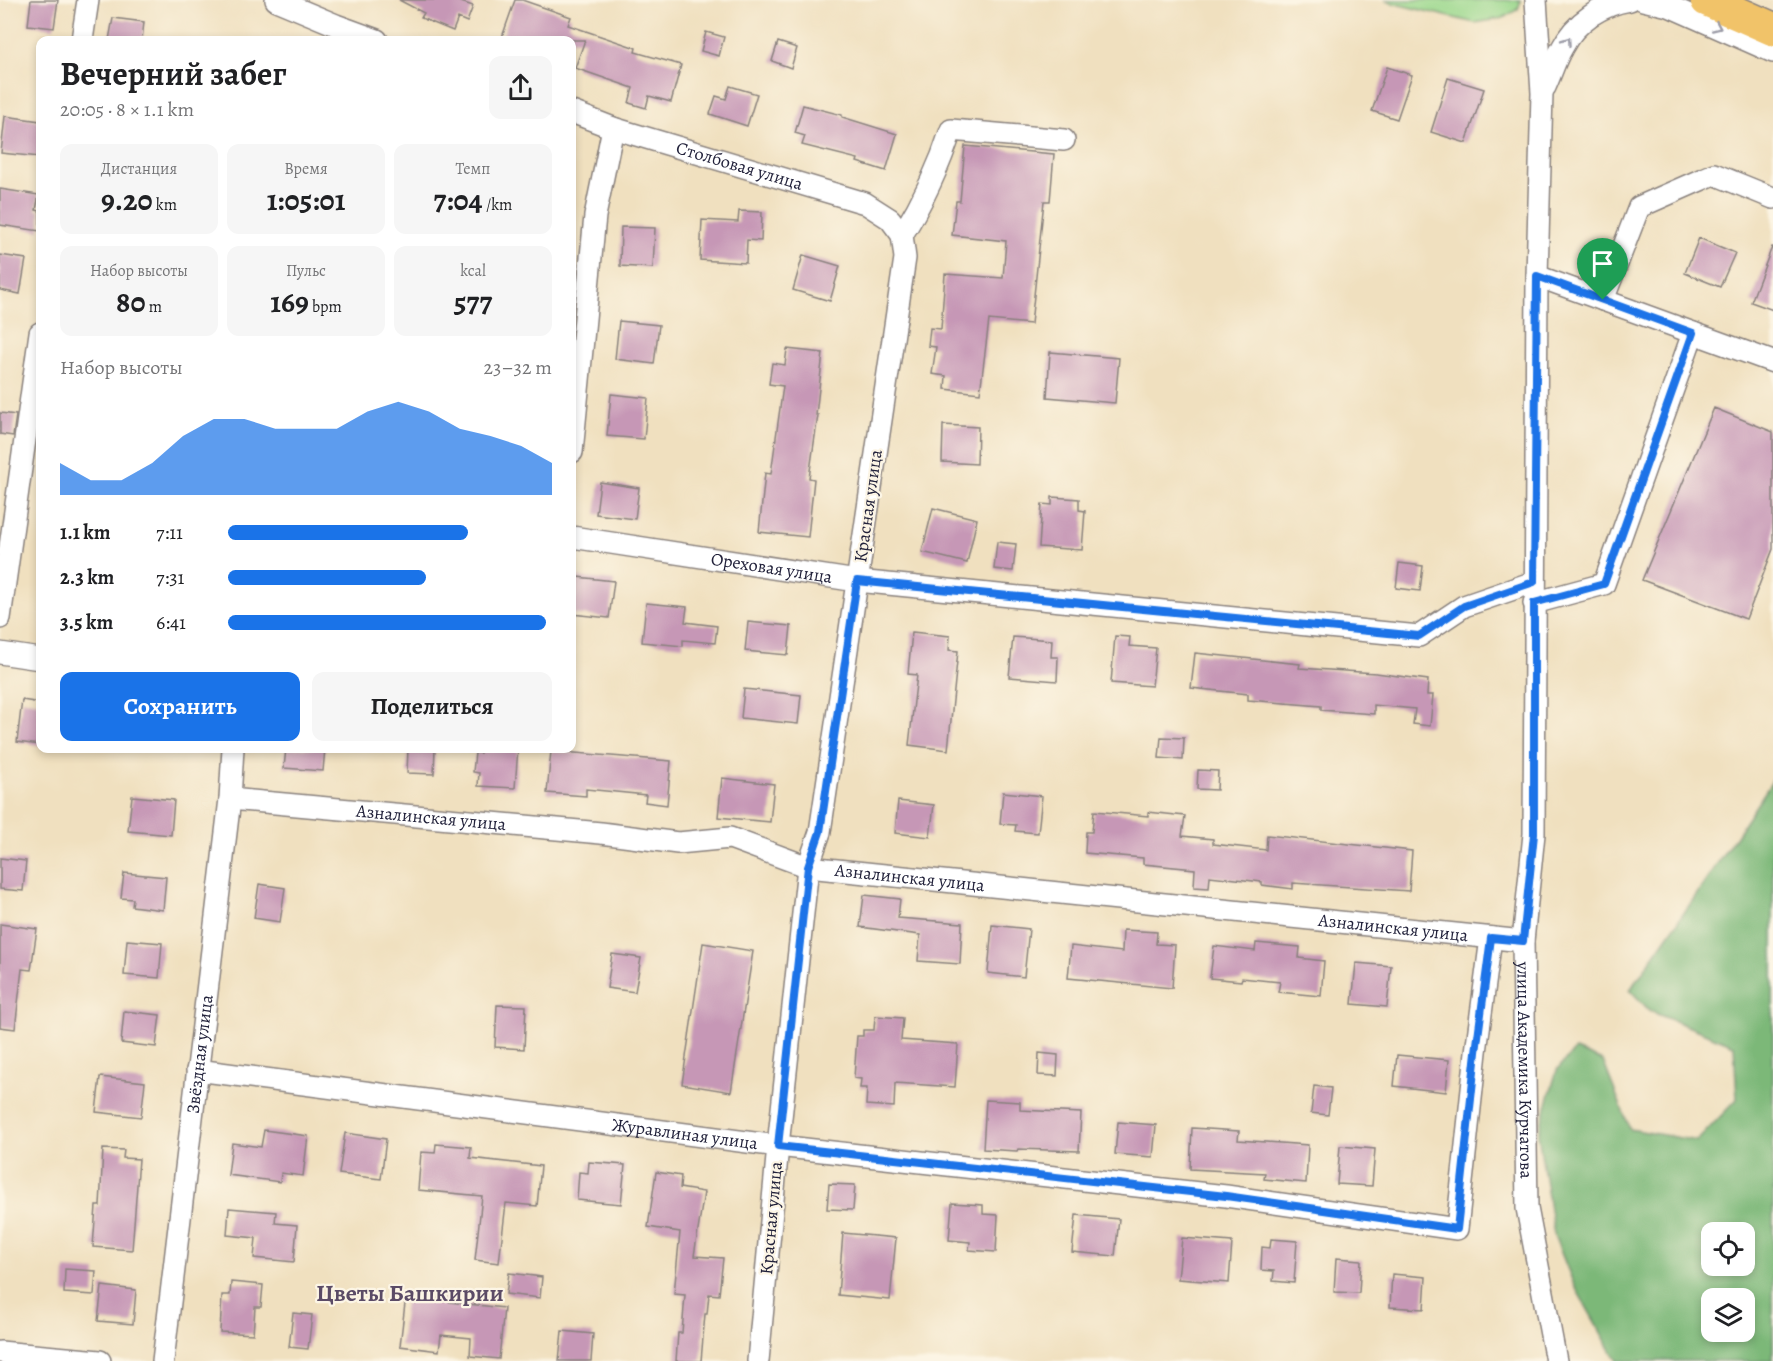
<!DOCTYPE html>
<html lang="ru">
<head>
<meta charset="utf-8">
<style>
  :root { --surface:#fff; --page:#f6f6f6; --text:#202124; --muted:#757577; --accent:#1a73e8 }
  body { margin:0; font-family:Alegreya,serif; background:var(--page); color:var(--text); height:100vh; display:flex; flex-direction:column; font-size:22px; white-space:nowrap }
  * { box-sizing:border-box; margin:0 }
  p { font-size:20px; color:var(--muted) }
  .icon { flex:none; width:33px; height:33px; fill:none; stroke:currentColor; stroke-width:2; stroke-linecap:round; stroke-linejoin:round }
  .map { position:relative; flex:1; overflow:hidden }
  .sheet { position:absolute; left:36px; top:36px; width:540px; height:717px; display:flex; flex-direction:column; background:var(--surface); border-radius:12px; box-shadow:0 3px 9px #0003 }
  .sheet>* { flex:none }
  .tools { position:absolute; left:1701px; top:1222px; display:grid; gap:12px }
  .tools a { display:grid; place-items:center; width:54px; height:54px; border-radius:12px; background:var(--surface); box-shadow:0 3px 9px #0003; font-size:30px }
  .pin { position:absolute; display:grid; place-items:center; width:51px; height:51px; color:#fff; margin:-62px -26px; border-radius:50% 50% 50% 0; rotate:-45deg; box-shadow:0 0 6px #0007 }
  .pin .icon { rotate:45deg }
  .round { display:grid; place-items:center; flex:none; width:63px; height:63px; border-radius:12px; background:var(--page) }
  .summary { display:flex; align-items:center; justify-content:space-between; height:102px; padding:0 24px }
  h1 { font-size:33px; font-weight:700; line-height:45px }
  .figures { display:grid; grid-template-columns:repeat(3,1fr); gap:9px; height:102px; padding:6px 24px }
  .figures div { display:grid; align-content:center; border-radius:12px; background:var(--page); text-align:center }
  .figures b { font-size:30px; font-weight:700 }
  .figures small { font-size:16px; font-weight:400 }
  .figures p { font-size:16px }
  .chart { height:168px; padding:12px 24px }
  .chart p { display:flex; justify-content:space-between }
  .chart svg { width:100%; height:108px; margin-top:6px; fill:var(--accent); opacity:.7 }
  .button { display:flex; gap:12px; margin-top:auto; padding:12px 24px }
  .button a { flex:1; height:69px; border-radius:12px; background:var(--accent); color:#fff; font-size:24px; font-weight:700; line-height:69px; text-align:center }
  .button a+a { background:var(--page); color:var(--text) }
  ul { padding:0 24px; list-style:none; font-size:20px }
  li { display:grid; grid-template-columns:96px 72px 1fr; align-items:center; height:45px }
  li i { height:15px; border-radius:8px; background:var(--accent) }
  .map>svg:first-child { display:block }
  .green { fill:#9bd88d; stroke:#5e7d64; stroke-width:1.5 }
  .forest { fill:#7cb878; stroke:#4f6d5a; stroke-width:1.5; fill-rule:evenodd }
  .building { fill:#c697b6 }
  .lines { fill:none; stroke-linecap:round; stroke-linejoin:round }
  .minor-casing { stroke:#89817d; stroke-width:24 }
  .trunk-casing { stroke:#89817d; stroke-width:36 }
  .minor { stroke:#fff; stroke-width:21 }
  .trunk { stroke:#f1c369; stroke-width:33 }
  .oneway { stroke:#9c9ca7 }
  .route-casing { stroke:#fff; stroke-width:12 }
  .route { stroke:#1a73e8; stroke-width:8 }
  .labels { text-anchor:middle; dominant-baseline:central; stroke-width:4.5; stroke-linejoin:round; paint-order:stroke }
  .street-label { font-size:18px; fill:#22223b; stroke:#fcf5e5 }
  .district-label { font-size:24px; font-weight:bold; fill:#5b4b66; stroke:#fcf5e5 }
</style>
</head>
<body>
<div class="map">
<svg width="1773" height="1361" viewBox="0 0 1773 1361">
  <rect width="100%" height="100%" fill="#fcf5e5"/>
  <filter id="ink" filterUnits="userSpaceOnUse"><feTurbulence type="fractalNoise" baseFrequency=".0167" numOctaves="2"/><feDisplacementMap in="SourceGraphic" scale="12" xChannelSelector="R" yChannelSelector="G"/><feConvolveMatrix kernelMatrix="1 2 1 2 8 2 1 2 1" color-interpolation-filters="sRGB"/></filter>
  <filter id="wash" filterUnits="userSpaceOnUse"><feTurbulence type="fractalNoise" baseFrequency=".008" numOctaves="4" result="noise"/><feDisplacementMap in="SourceGraphic" scale="24" xChannelSelector="R" yChannelSelector="G"/><feGaussianBlur stdDeviation="1.35" result="paint"/><feColorMatrix in="noise" values="0 0 0 0 0 0 0 0 0 0 0 0 0 0 0 0 0 1.4 0 .05"/><feComposite in="paint" operator="in"/></filter>
  <g filter="url(#wash)">
    <rect width="100%" height="100%" fill="#f0e0bf"/>
    <path class="green" d="M 1385,0 L 1521,0 L 1518,9 L 1503,18 L 1475,23 L 1392,3 Z"/>
    <path class="forest" d="M 1773,780 L 1773,1361 L 1617,1361 L 1574,1285 L 1554,1235 L 1538,1134 L 1557,1070 L 1575,1050 L 1603,1061 L 1630,1129 L 1697,1141 L 1737,1099 L 1734,1045 L 1650,1011 L 1630,990 L 1695,897 ZM 1712,1233 L 1744,1233 L 1744,1266 L 1712,1266 ZM 1712,1299 L 1744,1299 L 1744,1332 L 1712,1332 Z"/>
    <g id="blocks">
      <path class="building" d="M 31,0 L 58,0 L 54,28 L 28,25 Z
        M 399,0 L 455,0 L 473,6 L 467,22 L 458,18 L 453,31 L 421,18 L 424,13 Z
        M 515,0 L 522,0 L 571,17 L 568,25 L 636,48 L 635,52 L 681,65 L 671,102 L 649,96 L 646,108 L 629,103 L 633,88 L 575,68 L 585,40 L 501,40 Z
        M 113,18 L 144,22 L 142,40 L 109,40 Z
        M 706,32 L 724,37 L 719,56 L 701,51 Z
        M 778,42 L 797,48 L 791,68 L 772,61 Z
        M 1387,67 L 1412,75 L 1397,119 L 1372,111 Z
        M 1448,78 L 1484,89 L 1466,143 L 1431,132 Z
        M 730,86 L 757,94 L 747,126 L 710,114 L 716,96 L 726,99 Z
        M 803,105 L 842,115 L 842,117 L 897,134 L 886,171 L 857,162 L 858,159 L 802,145 L 805,136 L 795,133 Z
        M 5,116 L 40,121 L 40,157 L 1,153 Z
        M 965,146 L 1054,154 L 1050,201 L 1044,201 L 1031,324 L 989,320 L 980,393 L 945,389 L 946,376 L 932,374 L 936,347 L 928,346 L 930,328 L 941,329 L 945,274 L 1003,278 L 1006,241 L 952,235 L 956,201 L 960,201 Z
        M 0,189 L 39,195 L 36,210 L 40,211 L 40,231 L 0,225 Z
        M 739,211 L 762,212 L 761,241 L 747,240 L 746,263 L 700,260 L 702,220 L 738,222 Z
        M 621,227 L 655,228 L 653,268 L 620,266 Z
        M 1699,238 L 1735,253 L 1720,287 L 1685,273 Z
        M 1772,247 L 1773,247 L 1773,310 L 1751,302 Z
        M 0,255 L 26,259 L 20,294 L 0,290 Z
        M 803,255 L 840,266 L 830,301 L 793,290 Z
        M 619,321 L 659,325 L 654,364 L 615,359 Z
        M 787,349 L 823,353 L 816,415 L 818,415 L 809,478 L 814,479 L 808,537 L 759,532 L 765,473 L 771,474 L 783,386 L 769,384 L 772,363 L 785,365 Z
        M 1050,352 L 1119,358 L 1115,403 L 1047,397 Z
        M 611,394 L 648,398 L 644,439 L 607,436 Z
        M 1714,408 L 1773,432 L 1773,549 L 1746,619 L 1642,580 Z
        M 0,413 L 16,415 L 13,436 L 0,434 Z
        M 943,425 L 978,427 L 977,464 L 942,462 Z
        M 600,482 L 639,488 L 635,519 L 596,514 Z
        M 1052,497 L 1079,499 L 1079,510 L 1085,511 L 1082,550 L 1039,547 L 1042,504 L 1052,505 Z
        M 933,508 L 977,519 L 967,563 L 922,552 Z
        M 997,542 L 1016,544 L 1013,571 L 994,569 Z
        M 1399,563 L 1423,566 L 1420,591 L 1396,588 Z
        M 577,577 L 614,581 L 609,618 L 572,614 Z
        M 646,603 L 687,607 L 685,622 L 717,626 L 715,643 L 683,640 L 683,646 L 642,642 Z
        M 748,622 L 791,626 L 788,655 L 745,651 Z
        M 912,632 L 950,636 L 949,650 L 958,651 L 948,750 L 909,745 L 917,675 L 908,674 Z
        M 1115,636 L 1130,637 L 1129,646 L 1156,648 L 1152,686 L 1111,683 Z
        M 1013,637 L 1052,640 L 1051,657 L 1058,657 L 1057,681 L 1009,677 Z
        M 1195,653 L 1300,664 L 1299,668 L 1376,673 L 1428,680 L 1427,695 L 1433,695 L 1430,726 L 1413,724 L 1415,709 L 1374,705 L 1374,714 L 1321,710 L 1321,706 L 1248,700 L 1248,694 L 1191,688 Z
        M 744,689 L 801,695 L 798,724 L 741,718 Z
        M 22,700 L 40,703 L 40,745 L 17,742 Z
        M 1161,737 L 1184,738 L 1183,760 L 1159,758 Z
        M 286,748 L 325,748 L 323,771 L 284,768 Z
        M 408,748 L 435,748 L 434,774 L 407,773 Z
        M 480,748 L 518,748 L 515,788 L 478,786 L 479,773 L 473,772 L 475,753 L 480,753 Z
        M 551,751 L 671,761 L 667,805 L 645,802 L 646,795 L 586,789 L 586,796 L 547,793 Z
        M 1198,770 L 1218,771 L 1217,790 L 1197,789 Z
        M 722,778 L 774,784 L 770,822 L 718,817 Z
        M 1003,792 L 1042,796 L 1038,833 L 1015,831 L 1016,825 L 1000,824 Z
        M 132,796 L 174,800 L 171,835 L 128,831 Z
        M 898,801 L 934,805 L 930,837 L 895,833 Z
        M 1094,811 L 1148,816 L 1148,812 L 1185,816 L 1182,836 L 1213,839 L 1213,844 L 1266,850 L 1267,835 L 1412,851 L 1409,891 L 1293,883 L 1293,889 L 1262,885 L 1262,882 L 1210,876 L 1209,888 L 1194,887 L 1195,869 L 1143,864 L 1143,858 L 1085,853 L 1086,832 L 1092,832 Z
        M 0,858 L 26,861 L 23,891 L 0,889 Z
        M 124,873 L 166,877 L 163,910 L 132,906 L 133,899 L 121,898 Z
        M 259,884 L 285,888 L 280,922 L 254,918 Z
        M 864,895 L 900,899 L 898,918 L 962,923 L 960,964 L 918,961 L 920,935 L 860,927 Z
        M 0,924 L 37,929 L 31,970 L 22,969 L 15,1029 L 0,1027 Z
        M 992,925 L 1029,929 L 1024,977 L 988,973 Z
        M 1123,930 L 1157,932 L 1156,944 L 1175,945 L 1172,988 L 1068,978 L 1071,946 L 1122,952 Z
        M 127,940 L 162,943 L 159,978 L 124,975 Z
        M 703,943 L 753,951 L 731,1092 L 682,1084 Z
        M 1256,943 L 1300,947 L 1299,958 L 1324,961 L 1321,996 L 1278,992 L 1280,982 L 1242,978 L 1241,981 L 1210,978 L 1214,946 L 1255,951 Z
        M 612,954 L 641,958 L 635,992 L 607,988 Z
        M 1356,963 L 1391,966 L 1387,1007 L 1352,1004 Z
        M 497,1005 L 526,1006 L 524,1049 L 495,1047 Z
        M 124,1011 L 160,1015 L 156,1047 L 121,1043 Z
        M 875,1016 L 903,1018 L 901,1040 L 958,1044 L 955,1087 L 895,1083 L 894,1107 L 866,1105 L 867,1088 L 860,1088 L 861,1079 L 854,1078 L 857,1036 L 863,1036 L 863,1030 L 874,1030 Z
        M 1039,1053 L 1058,1055 L 1057,1076 L 1038,1075 Z
        M 1397,1055 L 1449,1060 L 1446,1092 L 1394,1086 Z
        M 100,1077 L 145,1082 L 141,1117 L 96,1112 Z
        M 1314,1086 L 1331,1088 L 1328,1115 L 1311,1113 Z
        M 986,1100 L 1020,1102 L 1020,1110 L 1081,1113 L 1079,1151 L 1018,1149 L 1017,1151 L 983,1149 Z
        M 1118,1122 L 1156,1125 L 1153,1157 L 1115,1154 Z
        M 1192,1128 L 1239,1131 L 1238,1140 L 1308,1145 L 1306,1183 L 1264,1179 L 1265,1173 L 1190,1169 Z
        M 264,1130 L 308,1136 L 303,1176 L 281,1173 L 280,1182 L 228,1175 L 232,1143 L 261,1147 Z
        M 345,1133 L 386,1139 L 381,1179 L 339,1174 Z
        M 436,1144 L 471,1147 L 470,1158 L 541,1166 L 537,1206 L 506,1203 L 499,1263 L 475,1260 L 482,1196 L 418,1190 L 421,1152 L 435,1153 Z
        M 1340,1146 L 1375,1149 L 1372,1186 L 1337,1184 Z
        M 103,1149 L 124,1150 L 123,1158 L 139,1159 L 132,1250 L 93,1247 L 96,1206 L 100,1206 Z
        M 589,1162 L 625,1165 L 621,1204 L 577,1200 L 579,1172 L 588,1173 Z
        M 656,1172 L 681,1176 L 680,1188 L 704,1192 L 694,1256 L 723,1258 L 719,1295 L 709,1294 L 707,1314 L 705,1314 L 701,1361 L 676,1361 L 678,1333 L 682,1333 L 685,1295 L 674,1294 L 680,1232 L 648,1227 Z
        M 829,1184 L 855,1185 L 853,1210 L 827,1209 Z
        M 952,1203 L 983,1205 L 983,1214 L 998,1215 L 996,1252 L 969,1250 L 970,1242 L 949,1240 Z
        M 229,1208 L 276,1212 L 275,1223 L 297,1225 L 294,1262 L 254,1258 L 256,1238 L 227,1235 Z
        M 1076,1215 L 1119,1219 L 1115,1256 L 1072,1252 Z
        M 843,1233 L 896,1238 L 890,1300 L 838,1295 Z
        M 1182,1238 L 1232,1242 L 1229,1283 L 1178,1279 Z
        M 1271,1239 L 1297,1241 L 1294,1283 L 1273,1281 L 1274,1271 L 1261,1270 L 1262,1247 L 1270,1248 Z
        M 1336,1258 L 1361,1260 L 1359,1293 L 1334,1292 Z
        M 65,1269 L 96,1271 L 94,1295 L 64,1293 Z
        M 509,1273 L 542,1277 L 540,1298 L 506,1294 Z
        M 1392,1274 L 1426,1277 L 1424,1309 L 1390,1307 Z
        M 231,1282 L 263,1285 L 261,1307 L 255,1307 L 253,1334 L 220,1332 L 222,1295 L 230,1295 Z
        M 102,1286 L 136,1290 L 133,1324 L 98,1321 Z
        M 406,1295 L 450,1300 L 450,1302 L 504,1308 L 499,1359 L 470,1356 L 471,1338 L 441,1335 L 439,1351 L 400,1346 Z
        M 293,1313 L 312,1315 L 308,1349 L 289,1347 Z
        M 562,1331 L 593,1334 L 591,1361 L 559,1361 Z"/>
    </g>
  </g>
  <g filter="url(#ink)">
    <use href="#blocks" fill-opacity="0" stroke="#89817d" stroke-width="1.5"/>
    <g class="lines">
      <g class="minor-casing">
        <g id="minor">
          <path d="M 276,0 L 336,25 L 377,40"/>
          <path id="s1" d="M 1536,0 L 1542,93 L 1537,276 L 1534,834 L 1523,941 L 1527,1208 L 1556,1361"/>
          <path d="M 1643,0 L 1669,6 L 1773,52"/>
          <path d="M 82,40 L 88,0"/>
          <path d="M 1545,87 C 1551,74 1555,60 1562,48 C 1575,22 1602,4 1630,0"/>
          <path id="s2" d="M 572,112 L 613,128 L 865,203 L 890,219 L 902,235 L 905,258 L 820,832 L 808,867 L 778,1146 L 758,1361"/>
          <path d="M 902,235 C 923,201 939,168 951,130 L 1064,140"/>
          <path d="M 1537,276 L 1773,362"/>
          <path d="M 1603,300 L 1639,207 L 1714,174 L 1773,198"/>
          <path d="M 572,452 L 595,216 L 613,128"/>
          <path id="s3" d="M 572,537 L 857,581 L 1419,636 L 1464,606 L 1534,582"/>
          <path d="M 1534,603 L 1604,584 L 1693,333"/>
          <path d="M 0,618 L 40,333"/>
          <path d="M 0,653 L 40,659"/>
          <path id="s4" d="M 230,799 L 601,833 L 678,843 L 730,838 L 808,867 L 1523,941"/>
          <path id="s5" d="M 197,1070 L 778,1146 L 1226,1196 L 1457,1229 L 1476,1052 L 1491,938"/>
          <path d="M 0,1352 L 100,1361"/>
          <path id="s6" d="M 163,1361 L 230,799 L 233,748"/>
        </g>
      </g>
      <g class="trunk-casing">
        <path id="trunk" d="M 1707,0 L 1773,29"/>
      </g>
      <use href="#minor" class="minor"/>
      <use href="#trunk" class="trunk"/>
    </g>
    <defs><path id="oneway-chevron" d="M-2-3.5L2.5 0L-2 3.5" fill="none" stroke-width="1.6" stroke-linecap="round" stroke-linejoin="round" transform="scale(1.5)"/></defs>
    <g class="oneway">
      <use href="#oneway-chevron" transform="translate(1717 27) rotate(24)"/>
      <use href="#oneway-chevron" transform="translate(1567 41) rotate(-55)"/>
    </g>
  </g>
  <g class="lines" filter="url(#ink)">
    <g class="route-casing">
      <path id="route" d="M 1537,276 L 1693,333 L 1604,584 L 1534,603 L 1534,834 L 1523,941 L 1491,938 L 1476,1052 L 1457,1229 L 1226,1196 L 778,1146 L 808,867 L 820,832 L 857,581 L 1419,636 L 1464,606 L 1534,582 Z"/>
    </g>
    <use href="#route" class="route"/>
  </g>
  <g class="labels">
    <g class="street-label">
      <text stroke="none"><textPath href="#s2" startOffset="176">Столбовая улица</textPath></text>
      <text transform="translate(868 506) rotate(-82)">Красная улица</text>
      <text stroke="none"><textPath href="#s3" startOffset="202">Ореховая улица</textPath></text>
      <text stroke="none"><textPath href="#s4" startOffset="202">Азналинская улица</textPath></text>
      <text stroke="none"><textPath href="#s4" startOffset="688">Азналинская улица</textPath></text>
      <text stroke="none"><textPath href="#s4" startOffset="1174">Азналинская улица</textPath></text>
      <text stroke="none"><textPath href="#s6" startOffset="309">Звёздная улица</textPath></text>
      <text stroke="none"><textPath href="#s1" startOffset="1071">улица Академика Курчатова</textPath></text>
      <text stroke="none"><textPath href="#s5" startOffset="492">Журавлиная улица</textPath></text>
      <text transform="translate(771 1218) rotate(-85)">Красная улица</text>
    </g>
    <g class="district-label">
      <text x="410" y="1293">Цветы Башкирии</text>
    </g>
  </g>
</svg>
<div class="tools">
<a><svg class="icon" aria-label="locate" viewBox="0 0 24 24"><circle cx="12" cy="12" r="6"/><path d="M12 2v4M12 18v4M2 12h4M18 12h4"/></svg></a>
<a><svg class="icon" aria-label="layers" viewBox="0 0 24 24"><path d="M12 4l9 5-9 5-9-5zM3 14l9 5 9-5"/></svg></a>
</div>
<div class="pin" style="left:1603px;top:300px;background:#1e9e55"><svg class="icon" aria-label="arrive" viewBox="0 0 24 24"><path d="M6 21V4h12l-3 4 3 4H6"/></svg></div>
<section class="sheet">
<div class="summary"><div><h1>Вечерний забег</h1><p>20:05 · 8 × 1.1 km</p></div><a class="round"><svg class="icon" aria-label="share" viewBox="0 0 24 24"><path d="M12 15V3M7 8l5-5 5 5M5 13v7h14v-7"/></svg></a></div>
<div class="figures">
<div><p>Дистанция</p><b>9.20<small> km</small></b></div>
<div><p>Время</p><b>1:05:01</b></div>
<div><p>Темп</p><b>7:04<small> /km</small></b></div>
</div>
<div class="figures">
<div><p>Набор высоты</p><b>80<small> m</small></b></div>
<div><p>Пульс</p><b>169<small> bpm</small></b></div>
<div><p>kcal</p><b>577</b></div>
</div>
<div class="chart"><p><span>Набор высоты</span>23–32 m</p>
<svg viewBox="0 0 160 44" preserveAspectRatio="none"><path d="M0 44V31L10 38L20 38L30 31L40 20L50 13L60 13L70 17L80 17L90 17L100 10L110 6L120 10L130 17L140 20L150 24L160 31V44z"/></svg>
</div>
<ul>
<li><b>1.1 km</b>7:11<i style="width:74%"></i></li>
<li><b>2.3 km</b>7:31<i style="width:61%"></i></li>
<li><b>3.5 km</b>6:41<i style="width:98%"></i></li>
</ul>
<div class="button"><a>Сохранить</a><a>Поделиться</a></div>
</section>
</div>
</body>
</html>
